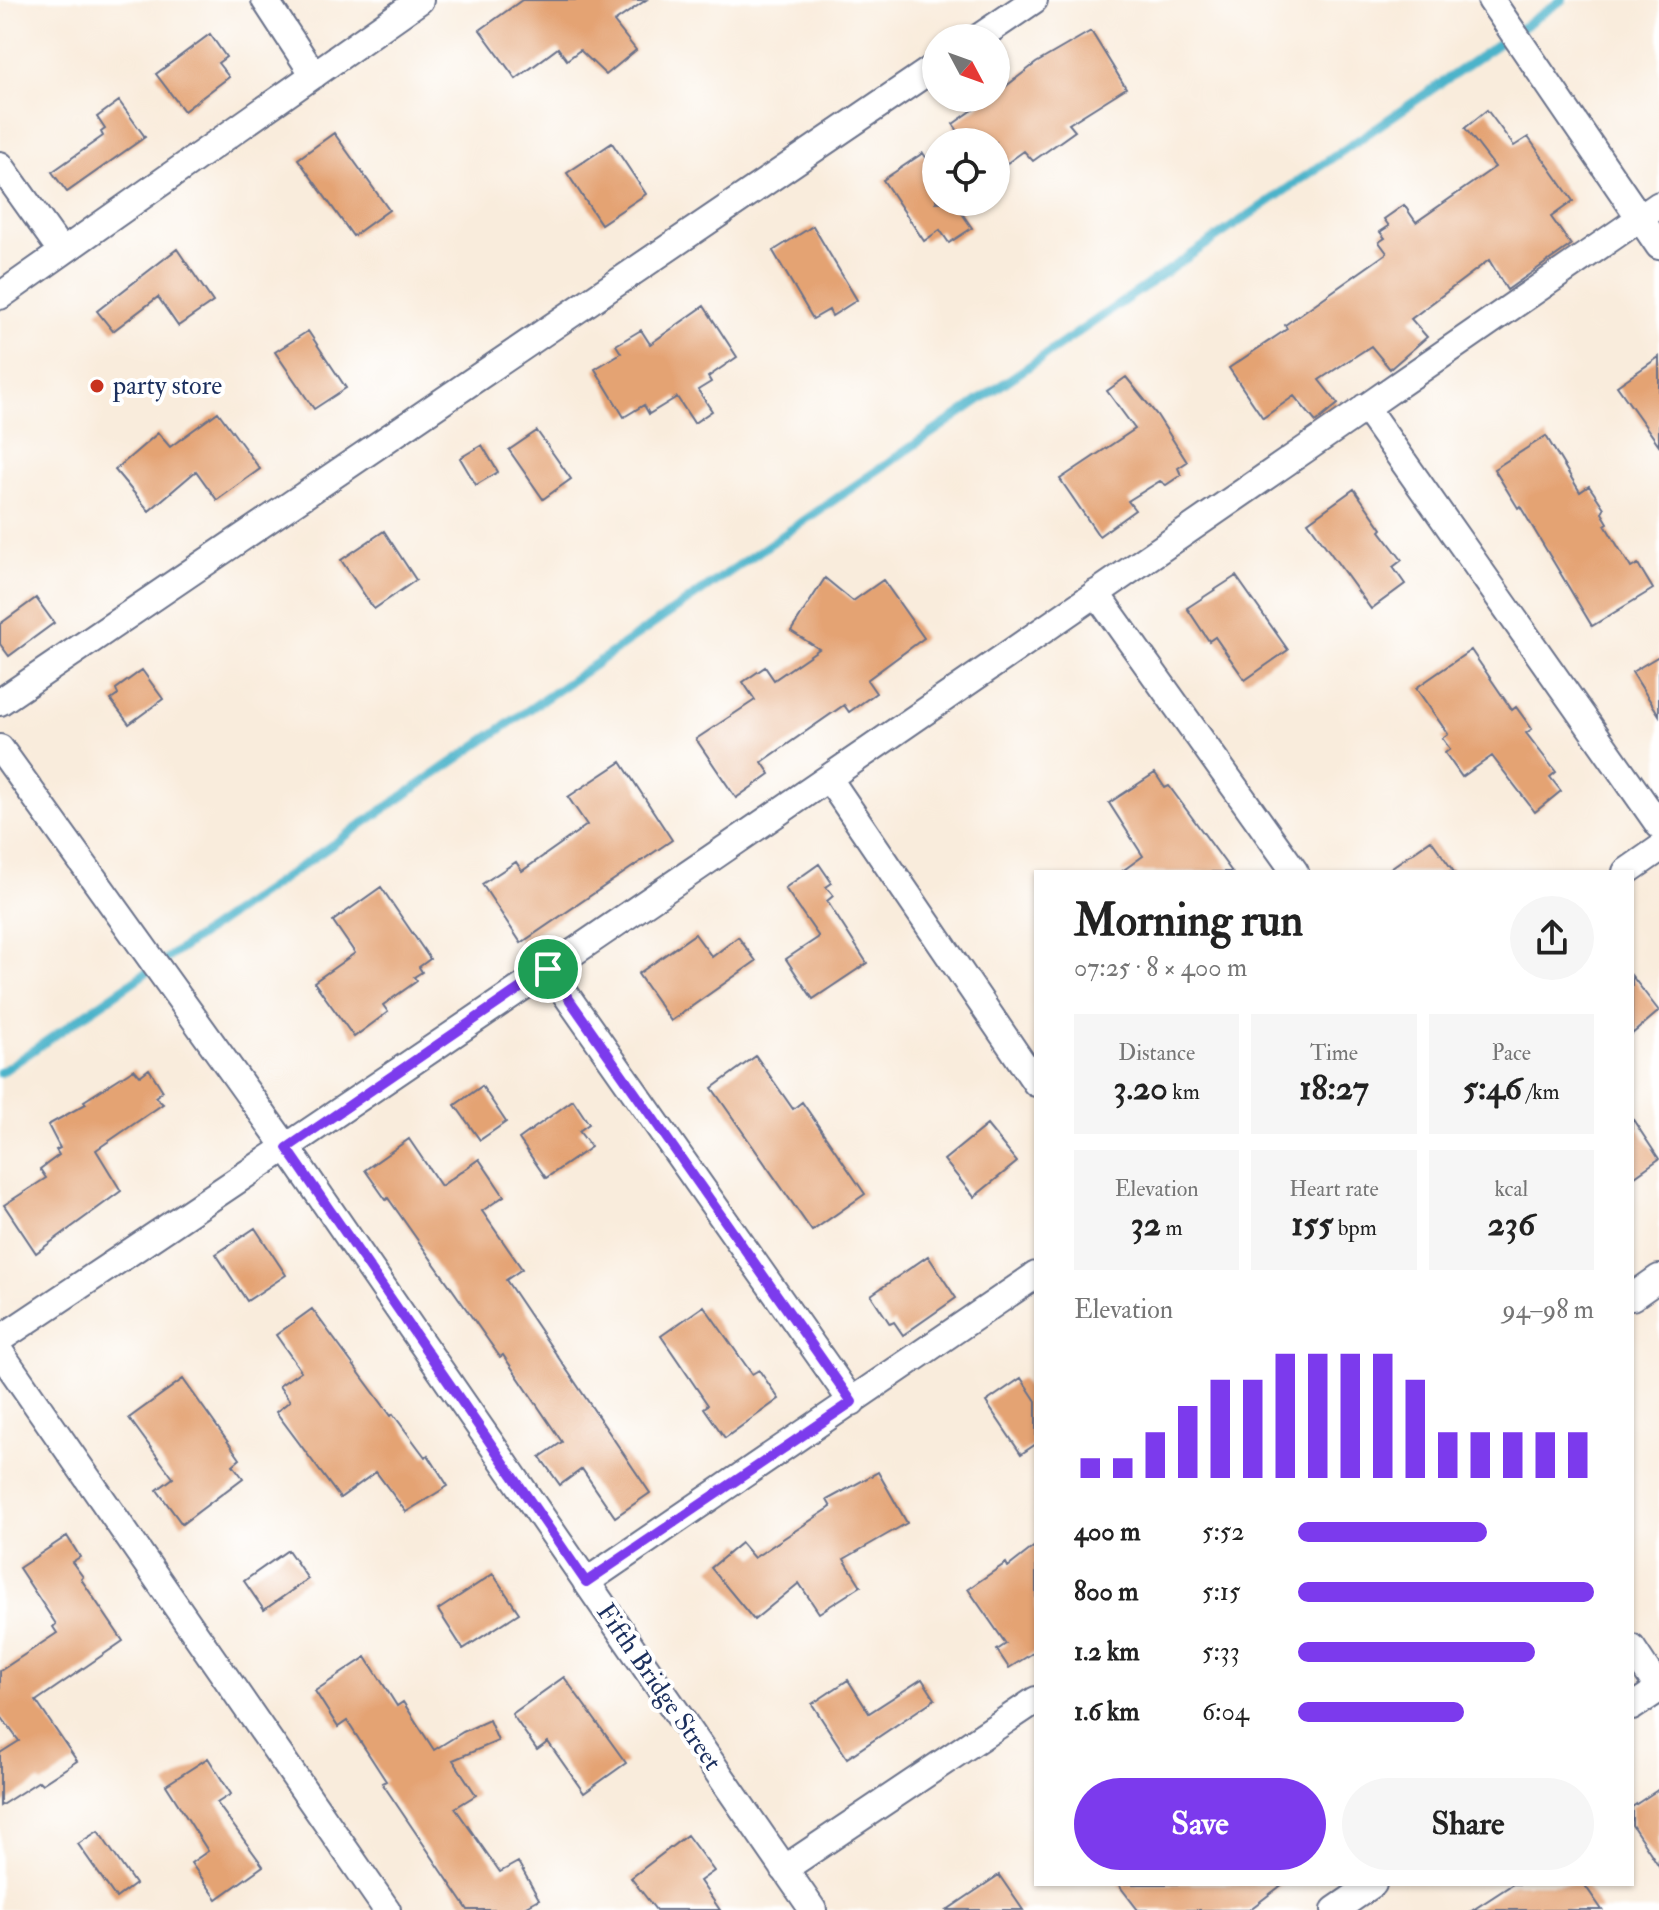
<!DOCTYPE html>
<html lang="en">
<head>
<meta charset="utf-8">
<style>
  :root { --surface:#fff; --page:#f6f6f6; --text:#222; --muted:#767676; --accent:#7c3aed }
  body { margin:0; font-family:"IM FELL Double Pica",serif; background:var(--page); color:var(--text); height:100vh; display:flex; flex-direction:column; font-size:30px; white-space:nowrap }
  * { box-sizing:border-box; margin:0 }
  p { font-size:26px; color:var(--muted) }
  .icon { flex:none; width:44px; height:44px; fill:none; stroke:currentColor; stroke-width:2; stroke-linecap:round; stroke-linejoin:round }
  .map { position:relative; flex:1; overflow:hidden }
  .details { position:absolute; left:1034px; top:870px; width:600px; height:1016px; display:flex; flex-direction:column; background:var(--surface); border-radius:0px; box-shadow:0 2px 6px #0004 }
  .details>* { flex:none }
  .needle { width:52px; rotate:131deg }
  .buttons { position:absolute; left:922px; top:24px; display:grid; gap:16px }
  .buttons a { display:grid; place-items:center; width:88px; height:88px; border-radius:50%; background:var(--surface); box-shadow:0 2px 6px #0004; font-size:40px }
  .pin { position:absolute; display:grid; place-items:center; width:68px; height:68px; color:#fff; margin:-34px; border:4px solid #fff; border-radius:50%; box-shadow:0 2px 8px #0007 }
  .round { display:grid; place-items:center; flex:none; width:84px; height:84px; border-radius:42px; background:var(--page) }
  .head { display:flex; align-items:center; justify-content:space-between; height:136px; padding:0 40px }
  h1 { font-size:44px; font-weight:700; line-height:60px }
  .metrics { display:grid; grid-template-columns:repeat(3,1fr); gap:12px; height:136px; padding:8px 40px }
  .metrics div { display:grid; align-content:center; border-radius:0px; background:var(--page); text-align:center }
  .metrics b { font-size:34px; font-weight:700 }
  .metrics small { font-size:22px; font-weight:400 }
  .metrics p { font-size:22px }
  .chart { height:224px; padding:16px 40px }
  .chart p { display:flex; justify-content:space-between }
  .chart svg { width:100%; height:144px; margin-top:8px; stroke:var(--accent); stroke-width:6 }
  .primary-button { display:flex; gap:16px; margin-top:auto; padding:16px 40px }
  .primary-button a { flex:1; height:92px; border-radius:48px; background:var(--accent); color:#fff; font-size:32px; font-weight:700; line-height:92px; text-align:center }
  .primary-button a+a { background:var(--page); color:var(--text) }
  ul { padding:0 40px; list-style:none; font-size:26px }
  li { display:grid; grid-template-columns:128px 96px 1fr; align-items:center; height:60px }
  li i { height:20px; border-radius:10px; background:var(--accent) }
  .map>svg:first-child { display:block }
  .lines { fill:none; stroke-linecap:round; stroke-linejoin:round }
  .stream { stroke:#4bb3ca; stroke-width:9 }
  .building { fill:#e4a373 }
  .minor-casing { stroke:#69718a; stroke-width:30 }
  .minor { stroke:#fff; stroke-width:26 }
  .route-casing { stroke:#fff; stroke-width:16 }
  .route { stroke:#7c3aed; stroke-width:10 }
  .poi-dot { fill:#c8321e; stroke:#fff; stroke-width:3 }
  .labels { text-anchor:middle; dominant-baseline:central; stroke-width:8; stroke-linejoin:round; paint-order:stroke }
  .poi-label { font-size:26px; fill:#1b2f5e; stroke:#fff; text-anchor:start }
  .street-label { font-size:26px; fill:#1b2f5e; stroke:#fff }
</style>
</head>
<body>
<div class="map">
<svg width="1659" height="1910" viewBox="0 0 1659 1910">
  <rect width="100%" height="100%" fill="#fff"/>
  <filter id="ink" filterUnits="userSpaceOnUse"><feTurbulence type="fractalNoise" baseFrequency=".0125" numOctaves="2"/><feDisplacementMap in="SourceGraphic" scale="16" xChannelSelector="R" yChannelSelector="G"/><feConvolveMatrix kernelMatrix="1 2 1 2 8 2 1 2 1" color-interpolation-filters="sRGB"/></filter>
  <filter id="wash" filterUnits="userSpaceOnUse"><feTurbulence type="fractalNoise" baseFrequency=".006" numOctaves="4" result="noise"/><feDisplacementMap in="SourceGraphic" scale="32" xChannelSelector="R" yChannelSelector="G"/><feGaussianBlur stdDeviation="1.8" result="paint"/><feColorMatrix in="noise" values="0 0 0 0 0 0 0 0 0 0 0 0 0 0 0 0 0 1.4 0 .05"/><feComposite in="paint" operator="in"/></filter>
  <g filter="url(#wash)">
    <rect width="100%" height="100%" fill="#f9ecdc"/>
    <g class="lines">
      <path class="stream" d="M 0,1073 L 1562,0"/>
    </g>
    <g id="blocks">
      <path class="building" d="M 522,0 L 646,0 L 614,22 L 636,50 L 606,75 L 580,50 L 567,60 L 558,48 L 516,79 L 480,30 Z
        M 1091,31 L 1126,88 L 1069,124 L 1075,131 L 1033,161 L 1024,151 L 996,171 L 996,142 L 966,142 L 953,124 L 990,98 L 996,98 L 996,94 L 1036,63 Z
        M 210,34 L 226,57 L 218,63 L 229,77 L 184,111 L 156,74 Z
        M 119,101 L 145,137 L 67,192 L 52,172 L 103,136 L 101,132 L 105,129 L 97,117 Z
        M 1487,110 L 1514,146 L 1528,137 L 1573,201 L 1551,217 L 1571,245 L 1507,290 L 1489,260 L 1411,319 L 1427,337 L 1390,369 L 1371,346 L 1319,380 L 1338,404 L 1316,422 L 1294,396 L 1263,418 L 1229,368 L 1287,329 L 1285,325 L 1387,253 L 1379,242 L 1385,238 L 1380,232 L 1389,226 L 1384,219 L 1404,205 L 1416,222 L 1495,167 L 1465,128 Z
        M 334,133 L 389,210 L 353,236 L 298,159 Z
        M 612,143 L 646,194 L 601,224 L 567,173 Z
        M 923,153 L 936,172 L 936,202 L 954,202 L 972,228 L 949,243 L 940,230 L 924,241 L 883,180 Z
        M 813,226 L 857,300 L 832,316 L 829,310 L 813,319 L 773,251 Z
        M 177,249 L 213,302 L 178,326 L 158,297 L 113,331 L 97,311 Z
        M 704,306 L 737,357 L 708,377 L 711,382 L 698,390 L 712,411 L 694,423 L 677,397 L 649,414 L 644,405 L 624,417 L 595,369 L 621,353 L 616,345 L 641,330 L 650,344 Z
        M 308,331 L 346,388 L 314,409 L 275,352 Z
        M 1659,357 L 1659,445 L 1617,386 Z
        M 1126,377 L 1157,415 L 1187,462 L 1178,468 L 1181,475 L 1166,485 L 1160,481 L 1128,501 L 1135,510 L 1099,536 L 1060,479 L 1135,429 L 1107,391 Z
        M 218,412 L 260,469 L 217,500 L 196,471 L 149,511 L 115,470 L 158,433 L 170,447 Z
        M 537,431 L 571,479 L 543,499 L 509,450 Z
        M 1546,436 L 1580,492 L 1589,486 L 1604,508 L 1602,513 L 1608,523 L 1605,525 L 1631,568 L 1638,564 L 1653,589 L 1592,626 L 1520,506 L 1518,508 L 1494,469 Z
        M 482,445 L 498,472 L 476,485 L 460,458 Z
        M 1354,489 L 1382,529 L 1380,531 L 1402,560 L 1393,567 L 1405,584 L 1371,609 L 1308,522 Z
        M 384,531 L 416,580 L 374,609 L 341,560 Z
        M 1236,576 L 1288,650 L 1245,680 L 1215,637 L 1209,641 L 1187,608 Z
        M 825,578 L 853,601 L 883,580 L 924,638 L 867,680 L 876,693 L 849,712 L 844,705 L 762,762 L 770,774 L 736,798 L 696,739 L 755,700 L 743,682 L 765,667 L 774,680 L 819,649 L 791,631 Z
        M 36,598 L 54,623 L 9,656 L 0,644 L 0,624 Z
        M 1471,650 L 1512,710 L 1516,707 L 1532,729 L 1526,733 L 1556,772 L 1550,777 L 1561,791 L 1535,812 L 1492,756 L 1462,777 L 1445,753 L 1450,749 L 1442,738 L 1448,734 L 1416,688 Z
        M 1659,656 L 1659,715 L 1632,672 Z
        M 142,670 L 163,699 L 129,724 L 111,700 L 118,695 L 116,689 Z
        M 621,762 L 672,840 L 521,943 L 482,884 L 516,862 L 522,871 L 587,825 L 568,797 Z
        M 1155,773 L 1165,788 L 1169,786 L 1232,872 L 1121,872 L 1143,856 L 1109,803 Z
        M 1431,840 L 1454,872 L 1385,872 Z
        M 819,864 L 832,883 L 826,887 L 833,896 L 827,901 L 867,963 L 813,999 L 786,959 L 819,937 L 785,888 Z
        M 381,887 L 430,959 L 419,967 L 422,972 L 414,977 L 417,981 L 383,1005 L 388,1012 L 354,1037 L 314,982 L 355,953 L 333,921 Z
        M 695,934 L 712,957 L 738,937 L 756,961 L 671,1021 L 638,974 Z
        M 1632,976 L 1659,1011 L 1632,1034 Z
        M 756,1056 L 793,1109 L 802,1102 L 865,1194 L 812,1231 L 712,1088 Z
        M 134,1069 L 140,1076 L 149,1069 L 163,1091 L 155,1097 L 163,1104 L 96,1150 L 121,1191 L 36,1253 L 4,1205 L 46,1178 L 40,1169 L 59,1155 L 56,1150 L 60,1148 L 48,1125 L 86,1104 L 84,1101 Z
        M 482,1086 L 506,1122 L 480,1140 L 455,1105 Z
        M 573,1100 L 589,1124 L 579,1131 L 591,1147 L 546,1178 L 519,1139 Z
        M 1632,1118 L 1659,1159 L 1632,1178 Z
        M 987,1125 L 1017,1162 L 974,1197 L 944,1160 Z
        M 409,1139 L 441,1186 L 479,1159 L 504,1196 L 482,1211 L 522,1269 L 506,1280 L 650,1493 L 615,1517 L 582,1469 L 560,1485 L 540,1457 L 562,1442 L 503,1355 L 500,1357 L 388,1198 L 386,1200 L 365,1170 Z
        M 255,1228 L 286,1275 L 247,1301 L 216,1254 Z
        M 928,1256 L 956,1298 L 903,1335 L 894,1322 L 890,1324 L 871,1295 Z
        M 704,1306 L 752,1374 L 759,1370 L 779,1399 L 725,1438 L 704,1408 L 708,1405 L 661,1336 Z
        M 312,1309 L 391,1416 L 393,1414 L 425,1457 L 428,1455 L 448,1486 L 406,1512 L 376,1472 L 340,1498 L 276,1412 L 290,1401 L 279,1386 L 301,1371 L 276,1335 Z
        M 1021,1378 L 1036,1401 L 1036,1444 L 1021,1454 L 986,1402 Z
        M 183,1379 L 240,1459 L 233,1465 L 243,1478 L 182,1524 L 157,1490 L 173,1478 L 129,1418 Z
        M 878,1472 L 907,1523 L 844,1559 L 861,1586 L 819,1613 L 799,1583 L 754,1620 L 711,1568 L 741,1543 L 754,1558 L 831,1507 L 827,1500 Z
        M 67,1536 L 80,1557 L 72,1562 L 83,1577 L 81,1579 L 123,1641 L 36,1701 L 77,1761 L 42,1784 L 39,1781 L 0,1806 L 0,1753 L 19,1741 L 0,1715 L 0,1671 L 57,1633 L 53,1627 L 56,1624 L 19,1568 Z
        M 1036,1545 L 1036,1651 L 1009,1668 L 997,1650 L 1006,1644 L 968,1589 L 1006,1563 L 1008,1567 Z
        M 288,1550 L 308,1579 L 264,1610 L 244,1581 Z
        M 493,1574 L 519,1613 L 463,1649 L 438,1610 Z
        M 366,1657 L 397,1706 L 403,1702 L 434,1750 L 463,1732 L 489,1720 L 498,1741 L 453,1760 L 476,1795 L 455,1808 L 500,1872 L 518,1862 L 539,1899 L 519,1910 L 468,1910 L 382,1783 L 386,1781 L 347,1721 L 338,1727 L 315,1691 Z
        M 564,1677 L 626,1763 L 584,1793 L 548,1742 L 537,1750 L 512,1714 Z
        M 922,1679 L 935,1699 L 847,1758 L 812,1704 L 848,1680 L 869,1713 Z
        M 208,1758 L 231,1794 L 217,1803 L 263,1866 L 217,1899 L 191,1863 L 208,1851 L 166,1785 Z
        M 1659,1789 L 1659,1866 L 1632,1825 L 1632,1807 Z
        M 98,1831 L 135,1884 L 116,1898 L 78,1844 Z
        M 687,1835 L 714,1871 L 700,1881 L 720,1910 L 656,1910 L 631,1878 Z
        M 999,1875 L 1023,1910 L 947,1910 Z
        M 1118,1884 L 1283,1884 L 1249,1910 L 1138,1910 Z
        M 1513,1884 L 1584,1884 L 1602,1910 L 1473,1910 Z"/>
    </g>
  </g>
  <g filter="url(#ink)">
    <use href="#blocks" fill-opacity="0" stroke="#69718a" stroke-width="2"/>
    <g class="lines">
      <g class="minor-casing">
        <path id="minor" d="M 265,0 L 314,75
          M 1491,0 L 1659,246
          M 978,38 L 1034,0
          M 0,165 L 62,252
          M 0,296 L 420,0
          M 1365,407 L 1659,825
          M 1096,593 L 1295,872
          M 0,702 L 936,66
          M 0,748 L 287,1148 L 813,1910
          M 829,779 L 1036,1083
          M 1626,872 L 1659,849
          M 548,969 L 852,1402
          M 1632,1297 L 1659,1278
          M 0,1339 C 558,968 1108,585 1659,205
          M 0,1352 L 387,1910
          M 586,1582 L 1036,1275
          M 1632,1648 L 1659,1689 L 1632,1707
          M 784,1869 L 1036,1700
          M 1335,1910 L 1373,1884"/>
      </g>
      <use href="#minor" class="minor"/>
    </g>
  </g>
  <g class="lines" filter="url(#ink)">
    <g class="route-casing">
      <path id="route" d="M 548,969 L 852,1402 L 586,1582 L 287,1148 Z"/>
    </g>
    <use href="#route" class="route"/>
  </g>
  <circle class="poi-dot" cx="97" cy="386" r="8"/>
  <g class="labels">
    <g class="poi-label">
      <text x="113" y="386">party store</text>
    </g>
    <g class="street-label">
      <text transform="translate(659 1687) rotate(55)">Fifth Bridge Street</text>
    </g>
  </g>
</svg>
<div class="buttons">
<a><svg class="needle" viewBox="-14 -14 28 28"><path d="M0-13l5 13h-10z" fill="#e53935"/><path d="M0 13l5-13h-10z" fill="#767676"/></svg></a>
<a><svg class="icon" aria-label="locate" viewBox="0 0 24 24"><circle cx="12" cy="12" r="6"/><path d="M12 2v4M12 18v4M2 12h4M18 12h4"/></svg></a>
</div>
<div class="pin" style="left:548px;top:969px;background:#1e9e55"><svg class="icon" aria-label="arrive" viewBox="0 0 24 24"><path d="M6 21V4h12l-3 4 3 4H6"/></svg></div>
<section class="details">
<div class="head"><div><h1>Morning run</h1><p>07:25 · 8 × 400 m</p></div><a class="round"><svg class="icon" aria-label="share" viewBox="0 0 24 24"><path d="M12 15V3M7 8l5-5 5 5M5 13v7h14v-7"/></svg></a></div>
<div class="metrics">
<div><p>Distance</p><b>3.20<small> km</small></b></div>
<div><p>Time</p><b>18:27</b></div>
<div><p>Pace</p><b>5:46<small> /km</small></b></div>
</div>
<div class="metrics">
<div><p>Elevation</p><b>32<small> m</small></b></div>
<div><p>Heart rate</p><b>155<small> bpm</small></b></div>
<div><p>kcal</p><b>236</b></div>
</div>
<div class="chart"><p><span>Elevation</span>94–98 m</p>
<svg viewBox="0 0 160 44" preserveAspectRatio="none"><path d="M5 44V38M15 44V38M25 44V30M35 44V22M45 44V14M55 44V14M65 44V6M75 44V6M85 44V6M95 44V6M105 44V14M115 44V30M125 44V30M135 44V30M145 44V30M155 44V30"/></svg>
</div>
<ul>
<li><b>400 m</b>5:52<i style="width:64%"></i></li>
<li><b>800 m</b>5:15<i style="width:100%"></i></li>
<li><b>1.2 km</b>5:33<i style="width:80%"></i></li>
<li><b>1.6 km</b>6:04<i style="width:56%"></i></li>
</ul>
<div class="primary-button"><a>Save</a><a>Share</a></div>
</section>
</div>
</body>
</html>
